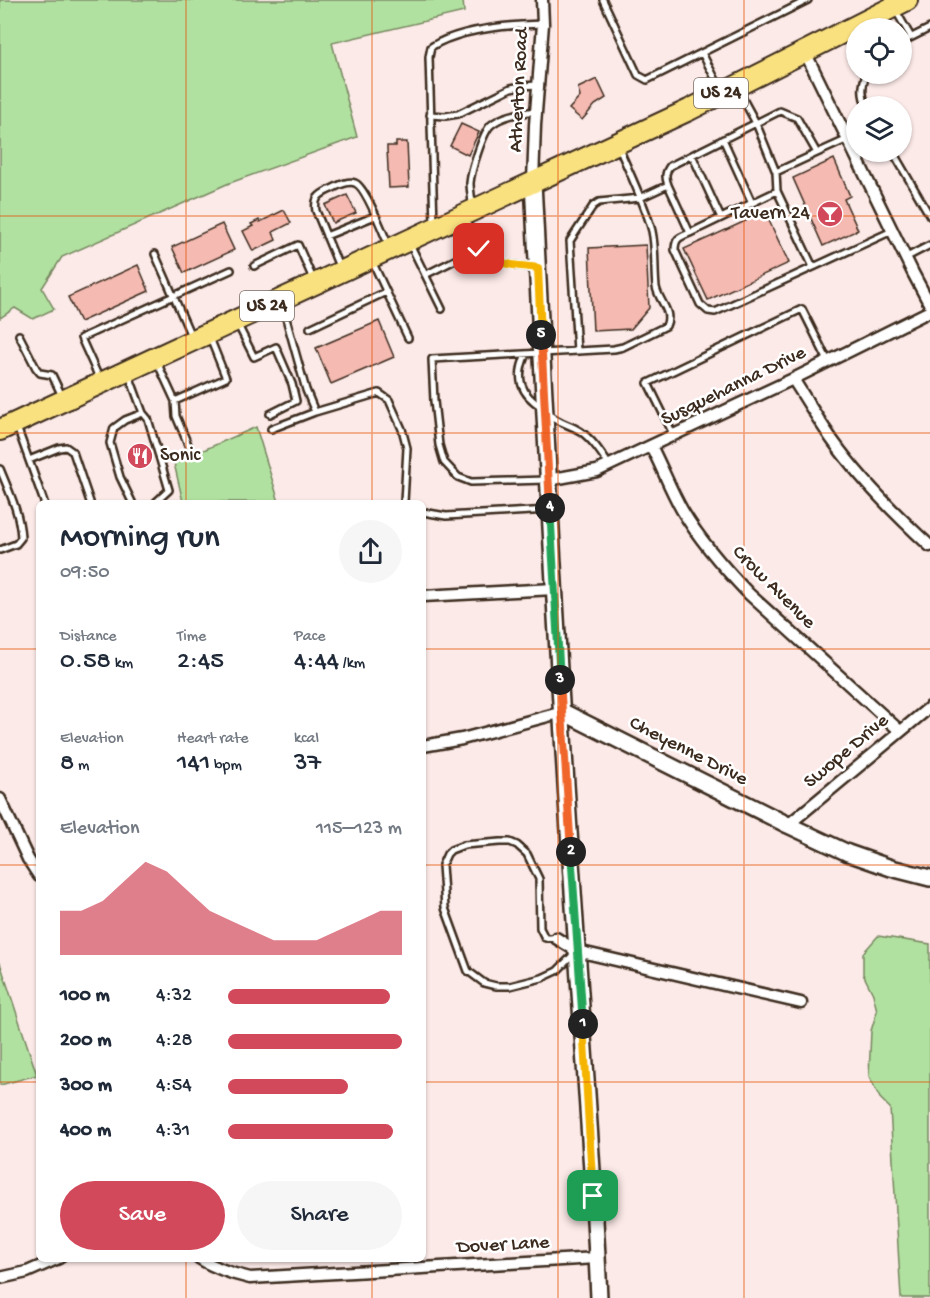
<!DOCTYPE html>
<html lang="en">
<head>
<meta charset="utf-8">
<style>
  :root { --surface:#fff; --page:#f6f6f7; --text:#1f2937; --muted:#747a83; --accent:#d1495b }
  body { margin:0; font-family:"Gochi Hand",sans-serif; background:var(--page); color:var(--text); height:100vh; display:flex; flex-direction:column; font-size:22px; white-space:nowrap }
  * { box-sizing:border-box; margin:0 }
  p { font-size:20px; color:var(--muted) }
  .icon { flex:none; width:33px; height:33px; fill:none; stroke:currentColor; stroke-width:2; stroke-linecap:round; stroke-linejoin:round }
  .map { position:relative; flex:1; overflow:hidden }
  .drawer { position:absolute; left:36px; top:500px; width:390px; height:762px; display:flex; flex-direction:column; background:var(--surface); border-radius:9px; box-shadow:0 2px 4px #0004 }
  .drawer>* { flex:none }
  .fabs { position:absolute; left:846px; top:18px; display:grid; gap:12px }
  .fabs a { display:grid; place-items:center; width:66px; height:66px; border-radius:50%; background:var(--surface); box-shadow:0 2px 4px #0004; font-size:30px }
  .pin { position:absolute; display:grid; place-items:center; width:51px; height:51px; color:#fff; margin:-26px; border-radius:12px; box-shadow:0 3px 9px #0006 }
  .km { position:absolute; width:30px; height:30px; margin:-15px; border-radius:50%; background:#222; color:#fff; font-size:16px; line-height:30px; text-align:center }
  .round { display:grid; place-items:center; flex:none; width:63px; height:63px; border-radius:32px; background:var(--page) }
  .overview { display:flex; align-items:center; justify-content:space-between; height:102px; padding:0 24px }
  h1 { font-size:33px; font-weight:600; line-height:45px }
  .metrics { display:grid; grid-template-columns:repeat(3,1fr); gap:9px; height:102px; padding:6px 24px }
  .metrics div { display:grid; align-content:center }
  .metrics b { font-size:26px; font-weight:600 }
  .metrics small { font-size:16px; font-weight:400 }
  .metrics p { font-size:16px }
  .chart { height:168px; padding:12px 24px }
  .chart p { display:flex; justify-content:space-between }
  .chart svg { width:100%; height:108px; margin-top:6px; fill:var(--accent); opacity:.7 }
  .button { display:flex; gap:12px; margin-top:auto; padding:12px 24px }
  .button a { flex:1; height:69px; border-radius:36px; background:var(--accent); color:#fff; font-size:24px; font-weight:600; line-height:69px; text-align:center }
  .button a+a { background:var(--page); color:var(--text) }
  ul { padding:0 24px; list-style:none; font-size:20px }
  li { display:grid; grid-template-columns:96px 72px 1fr; align-items:center; height:45px }
  li i { height:15px; border-radius:8px; background:var(--accent) }
  .map>svg:first-child { display:block }
  .green { fill:#b1e1a0; stroke:#76865f; stroke-width:1.5 }
  .building { fill:#f5bab1; stroke:#3b2a1e; stroke-width:1.5 }
  .lines { fill:none; stroke-linecap:round; stroke-linejoin:round }
  .lane-casing { stroke:#3b2a1e; stroke-width:10 }
  .street-casing { stroke:#3b2a1e; stroke-width:15 }
  .secondary-casing { stroke:#3b2a1e; stroke-width:20 }
  .highway-casing { stroke:#3b2a1e; stroke-width:24 }
  .lane { stroke:#fff; stroke-width:5 }
  .street { stroke:#fff; stroke-width:10 }
  .secondary { stroke:#fff; stroke-width:15 }
  .highway { stroke:#fae180; stroke-width:20 }
  .split-1-casing { stroke:#fff; stroke-width:12 }
  .split-2-casing { stroke:#fff; stroke-width:12 }
  .split-3-casing { stroke:#fff; stroke-width:12 }
  .split-4-casing { stroke:#fff; stroke-width:12 }
  .split-5-casing { stroke:#fff; stroke-width:12 }
  .split-6-casing { stroke:#fff; stroke-width:12 }
  .split-1 { stroke:#f5b400; stroke-width:8 }
  .split-2 { stroke:#22a559; stroke-width:8 }
  .split-3 { stroke:#f0652b; stroke-width:8 }
  .split-4 { stroke:#22a559; stroke-width:8 }
  .split-5 { stroke:#f0652b; stroke-width:8 }
  .split-6 { stroke:#f5b400; stroke-width:8 }
  .grid { fill:none; stroke:#e8590c; stroke-width:1.5; stroke-opacity:0.55 }
  .labels { text-anchor:middle; dominant-baseline:central; stroke-width:5; stroke-linejoin:round; paint-order:stroke }
  .shield { fill:#fff; stroke:#766a62; stroke-width:1.5 }
  .shield-label { font-size:18px; font-weight:bold; fill:#3b2a1e }
  .street-label { font-size:20px; fill:#3b2a1e; stroke:#fff }
  .poi-label { font-size:20px; fill:#3b2a1e; stroke:#fff; text-anchor:end }
</style>
</head>
<body>
<div class="map">
<svg width="930" height="1298" viewBox="0 0 930 1298">
  <rect width="100%" height="100%" fill="#fceae8"/>
  <filter id="ink" filterUnits="userSpaceOnUse"><feTurbulence type="fractalNoise" baseFrequency=".0167" numOctaves="2"/><feDisplacementMap in="SourceGraphic" scale="12" xChannelSelector="R" yChannelSelector="G"/><feConvolveMatrix kernelMatrix="1 2 1 2 8 2 1 2 1" color-interpolation-filters="sRGB"/></filter>
  <g filter="url(#ink)">
    <path class="green" d="M 0,0 L 463,0 L 464,12 L 332,43 L 357,137 L 227,184 L 62,257 L 42,288 L 54,309 L 33,319 L 15,308 L 0,318 Z
      M 256,427 L 279,502 L 183,502 L 174,463 Z
      M 878,936 L 930,944 L 930,1298 L 901,1298 L 890,1108 L 880,1098 L 869,1076 L 871,1031 L 877,1011 L 873,994 L 863,974 L 863,953 Z
      M 0,963 L 37,1075 L 0,1085 Z"/>
    <path class="building" d="M 597,79 L 606,98 L 595,105 L 582,120 L 569,109 L 580,97 L 578,88 Z
      M 461,124 L 479,132 L 468,155 L 450,146 Z
      M 396,142 L 407,142 L 409,187 L 389,188 L 387,149 L 387,146 L 396,146 Z
      M 834,159 L 850,196 L 844,199 L 858,230 L 823,246 L 793,178 Z
      M 347,195 L 356,213 L 333,223 L 325,205 Z
      M 284,210 L 291,223 L 273,232 L 276,240 L 253,251 L 243,231 L 253,226 L 251,224 L 259,220 L 260,222 Z
      M 765,212 L 789,263 L 708,300 L 684,249 Z
      M 222,224 L 234,250 L 184,273 L 172,247 Z
      M 646,245 L 649,308 L 631,329 L 593,331 L 589,248 Z
      M 138,265 L 149,291 L 80,322 L 68,297 Z
      M 379,321 L 394,357 L 331,384 L 316,348 Z"/>
    <g class="lines">
      <g class="lane-casing">
        <path id="lane" d="M 603,0 L 638,75 L 647,80 L 808,0
          M 896,11 L 911,37
          M 902,42 L 930,28
          M 702,53 L 720,88
          M 866,74 C 862,86 861,95 867,106
          M 738,90 L 756,123 L 776,172 L 777,191 L 813,267
          M 430,115 L 445,116 L 458,114 L 511,88 L 521,86 L 538,85
          M 723,139 L 752,203
          M 893,152 L 930,216
          M 692,155 L 721,218
          M 857,159 L 871,152
          M 776,172 L 817,153
          M 668,185 L 690,233 C 680,237 675,238 675,250 L 700,304 L 708,311 L 715,312 L 892,231
          M 472,206 C 472,199 470,190 470,183 C 471,171 483,132 491,125 C 503,115 521,113 536,111
          M 465,218 C 470,229 474,243 482,252 C 494,266 520,265 536,268
          M 434,224 L 429,57 L 431,47 C 459,29 509,25 543,24
          M 690,233 L 777,191
          M 326,236 L 375,216
          M 410,244 L 442,309
          M 155,254 L 191,336
          M 905,258 L 930,245
          M 372,261 L 408,338
          M 254,266 L 298,245 L 313,279
          M 340,269 L 316,211 C 314,199 318,195 329,190 C 336,187 347,180 355,183 C 365,186 383,232 388,244
          M 425,275 L 479,248
          M 282,304 L 306,390 L 315,412 L 379,393 L 389,400 L 402,429 L 407,448 L 404,502
          M 238,325 L 254,357 L 276,347 L 292,384 L 296,401 L 270,414
          M 310,328 L 386,292
          M 19,335 L 36,368 L 40,373 L 52,375 L 62,396
          M 577,351 L 570,241 L 593,206 L 599,202 L 640,198 L 668,185 C 665,177 665,173 670,166 L 780,111 L 797,118 L 817,153 L 848,139
          M 526,354 C 515,378 520,394 543,408
          M 157,362 L 175,401 L 226,378 L 210,338
          M 129,375 L 143,413 L 148,419 L 169,490 L 156,502
          M 100,380 L 81,338 L 231,270
          M 175,401 L 176,416 L 189,447
          M 549,414 C 558,423 569,424 580,431 C 592,439 601,453 609,465
          M 17,427 L 44,502
          M 271,429 L 315,412
          M 674,436 L 648,383 L 802,309 L 828,361
          M 29,460 L 59,448 L 66,447 L 73,452 L 90,502
          M 0,469 C 9,491 20,514 21,538 L 16,544 L 0,550
          M 547,480 L 471,482 L 458,477 L 444,462 L 439,445 L 434,401 L 432,359 L 614,349 L 623,347 L 666,326 C 673,311 659,302 656,287 C 654,269 656,249 652,231 C 645,204 630,174 619,148
          M 132,502 L 120,477 L 110,443 L 114,428 L 125,420 L 143,413
          M 423,512 L 446,516 L 550,510
          M 556,938 L 545,938 L 540,928 L 539,879 L 527,854 L 517,845 L 510,842 L 500,842 L 464,845 L 451,850 L 447,854 L 442,865 L 445,908 L 468,971 L 484,983 L 496,986 L 510,986 L 542,978 L 557,971 L 574,954"/>
      </g>
      <g class="street-casing">
        <path id="street" d="M 805,52 L 913,273 L 930,305
          M 533,182 L 535,125 L 543,24 L 542,0
          M 793,379 C 806,399 819,421 833,441 C 861,480 895,514 930,546
          M 651,446 C 662,467 670,489 682,510 C 700,541 724,568 749,594 L 900,731
          M 548,480 L 597,471 L 793,379 L 930,311
          M 423,596 L 555,589
          M 423,746 L 462,739 L 563,712
          M 0,799 L 28,859 L 39,876
          M 788,825 L 930,707
          M 556,938 L 577,951 L 801,1003
          M 199,1258 C 216,1269 232,1274 250,1278 L 597,1258
          M 0,1278 L 27,1272 L 59,1258"/>
      </g>
      <g class="secondary-casing">
        <path id="secondary" d="M 533,182 C 546,438 559,695 577,950 C 585,1066 594,1182 599,1298
          M 563,712 L 788,825 L 848,853 L 891,868 L 930,878"/>
      </g>
      <g class="highway-casing">
        <path id="highway" d="M 0,430 L 689,110 L 907,0"/>
      </g>
      <use href="#lane" class="lane"/>
      <use href="#street" class="street"/>
      <use href="#secondary" class="secondary"/>
      <use href="#highway" class="highway"/>
    </g>
  </g>
  <g class="lines" filter="url(#ink)">
    <g class="split-1-casing">
      <path id="split-1" d="M 583,1024 L 593,1196"/>
    </g>
    <g class="split-2-casing">
      <path id="split-2" d="M 571,852 L 583,1024"/>
    </g>
    <g class="split-3-casing">
      <path id="split-3" d="M 560,680 L 571,852"/>
    </g>
    <g class="split-4-casing">
      <path id="split-4" d="M 550,508 L 560,680"/>
    </g>
    <g class="split-5-casing">
      <path id="split-5" d="M 541,335 L 550,508"/>
    </g>
    <g class="split-6-casing">
      <path id="split-6" d="M 479,249 C 491,266 519,265 538,268 L 541,335"/>
    </g>
    <use href="#split-1" class="split-1"/>
    <use href="#split-2" class="split-2"/>
    <use href="#split-3" class="split-3"/>
    <use href="#split-4" class="split-4"/>
    <use href="#split-5" class="split-5"/>
    <use href="#split-6" class="split-6"/>
  </g>
  <path class="grid" d="M 186,0 L 186,502M 372,0 L 372,502M 558,0 L 558,1298M 744,0 L 744,1298M 0,216 L 930,216M 0,433 L 930,433M 0,649 L 39,649M 423,649 L 930,649M 0,865 L 39,865M 423,865 L 930,865M 0,1082 L 39,1082M 423,1082 L 930,1082M 186,1258 L 186,1298M 372,1258 L 372,1298"/>
  <defs>
    <g id="bar-disc" transform="scale(1.35)"><circle r="9.5" fill="#d1495b" stroke="#fff"/><path d="M-6-5H6L.8 .8V4.5H3.5V6h-7V4.5H-.8V.8Z" fill="#fff"/></g>
    <g id="restaurant-disc" transform="scale(1.35)"><circle r="9.5" fill="#d1495b" stroke="#fff"/><path d="M-5-6h1v4h1v-4h1v4h1v-4h1v5L-1.5 .5V6h-2V.5L-5-1ZM5-6V6H3V1.5H1.5Q1.5-4 5-6Z" fill="#fff"/></g>
  </defs>
  <g fill-rule="evenodd">
    <use href="#bar-disc" x="830" y="214"/>
    <use href="#restaurant-disc" x="140" y="456"/>
  </g>
  <g class="labels">
    <g class="shield">
      <rect x="694" y="78" width="54" height="30" rx="4.5"/>
      <rect x="240" y="291" width="54" height="30" rx="4.5"/>
    </g>
    <g class="shield-label">
      <text x="721" y="93">US 24</text>
      <text x="267" y="306">US 24</text>
    </g>
    <g class="street-label">
      <text transform="translate(520 90) rotate(-87)">Atherton Road</text>
      <text transform="translate(734 387) rotate(-26)">Susquehanna Drive</text>
      <text transform="translate(773 588) rotate(45)">Crow Avenue</text>
      <text transform="translate(688 752) rotate(27)">Cheyenne Drive</text>
      <text transform="translate(847 752) rotate(-40)">Swope Drive</text>
      <text transform="translate(503 1246) rotate(-3)">Dover Lane</text>
    </g>
    <g class="poi-label">
      <text x="810" y="214">Tavern 24</text>
      <text x="160" y="456" text-anchor="start">Sonic</text>
    </g>
  </g>
</svg>
<div class="fabs">
<a><svg class="icon" aria-label="locate" viewBox="0 0 24 24"><circle cx="12" cy="12" r="6"/><path d="M12 2v4M12 18v4M2 12h4M18 12h4"/></svg></a>
<a><svg class="icon" aria-label="layers" viewBox="0 0 24 24"><path d="M12 4l9 5-9 5-9-5zM3 14l9 5 9-5"/></svg></a>
</div>
<div class="pin" style="left:593px;top:1196px;background:#1e9e55"><svg class="icon" aria-label="arrive" viewBox="0 0 24 24"><path d="M6 21V4h12l-3 4 3 4H6"/></svg></div>
<div class="pin" style="left:479px;top:249px;background:#d93025"><svg class="icon" aria-label="check" viewBox="0 0 24 24"><path d="M5 12l5 5 9-10"/></svg></div>
<b class="km" style="left:583px;top:1024px">1</b>
<b class="km" style="left:571px;top:852px">2</b>
<b class="km" style="left:560px;top:680px">3</b>
<b class="km" style="left:550px;top:508px">4</b>
<b class="km" style="left:541px;top:335px">5</b>
<section class="drawer">
<div class="overview"><div><h1>Morning run</h1><p>09:50</p></div><a class="round"><svg class="icon" aria-label="share" viewBox="0 0 24 24"><path d="M12 15V3M7 8l5-5 5 5M5 13v7h14v-7"/></svg></a></div>
<div class="metrics">
<div><p>Distance</p><b>0.58<small> km</small></b></div>
<div><p>Time</p><b>2:45</b></div>
<div><p>Pace</p><b>4:44<small> /km</small></b></div>
</div>
<div class="metrics">
<div><p>Elevation</p><b>8<small> m</small></b></div>
<div><p>Heart rate</p><b>141<small> bpm</small></b></div>
<div><p>kcal</p><b>37</b></div>
</div>
<div class="chart"><p><span>Elevation</span>115–123 m</p>
<svg viewBox="0 0 160 44" preserveAspectRatio="none"><path d="M0 44V26L10 26L20 22L30 14L40 6L50 10L60 18L70 26L80 30L90 34L100 38L110 38L120 38L130 34L140 30L150 26L160 26V44z"/></svg>
</div>
<ul>
<li><b>100 m</b>4:32<i style="width:93%"></i></li>
<li><b>200 m</b>4:28<i style="width:100%"></i></li>
<li><b>300 m</b>4:54<i style="width:69%"></i></li>
<li><b>400 m</b>4:31<i style="width:95%"></i></li>
</ul>
<div class="button"><a>Save</a><a>Share</a></div>
</section>
</div>
</body>
</html>
